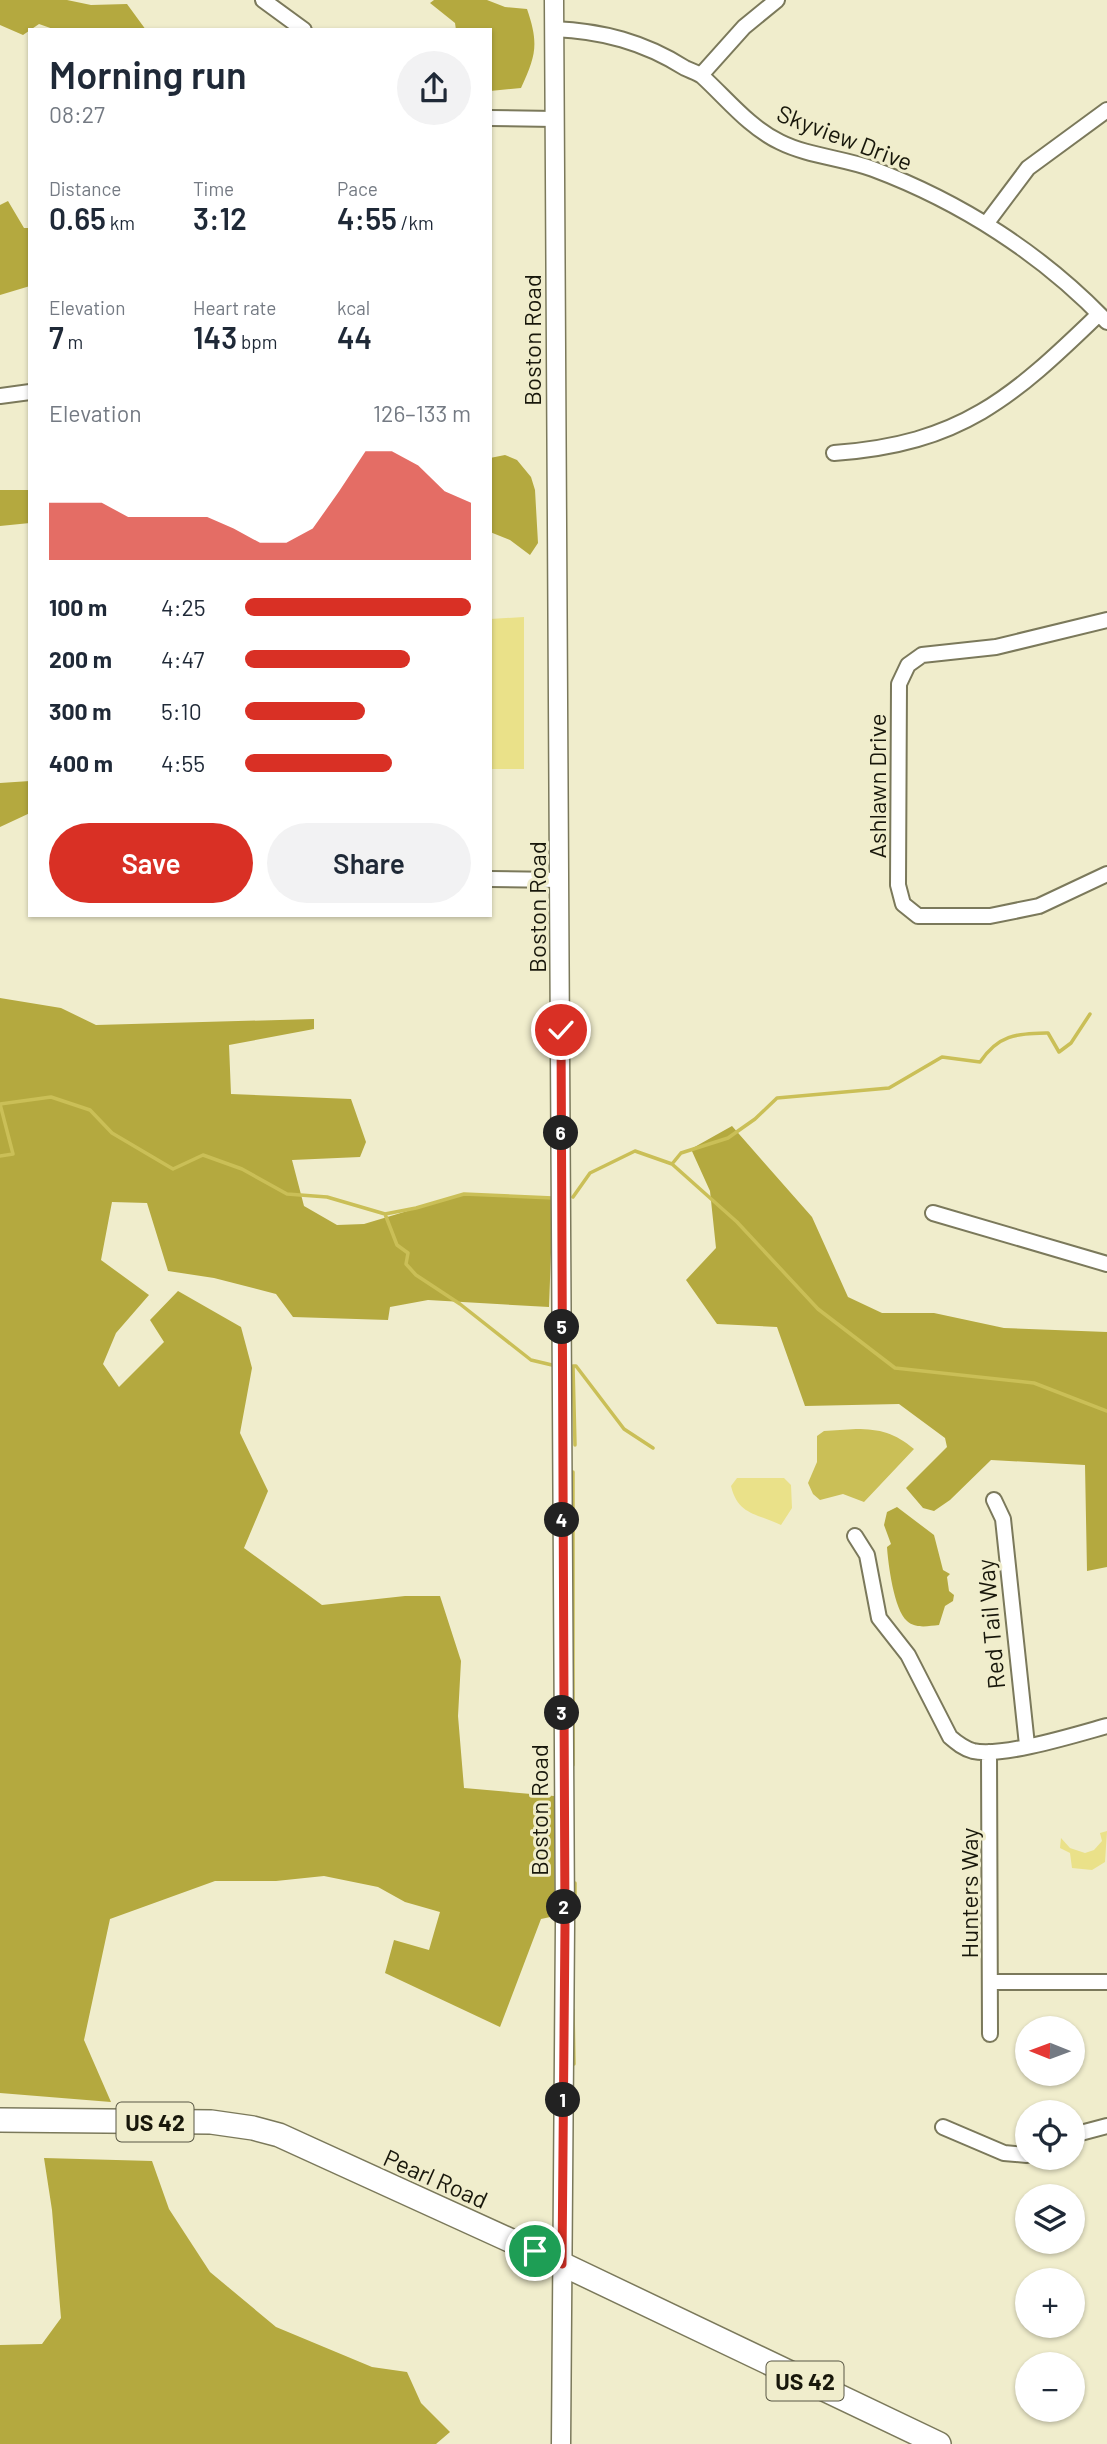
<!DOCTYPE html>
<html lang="en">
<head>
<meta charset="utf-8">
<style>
  :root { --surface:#fff; --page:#f2f2f3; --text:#1f2937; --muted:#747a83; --accent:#d93025 }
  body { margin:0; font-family:Barlow,sans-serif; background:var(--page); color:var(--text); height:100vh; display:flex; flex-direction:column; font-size:26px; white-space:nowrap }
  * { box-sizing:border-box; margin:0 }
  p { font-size:23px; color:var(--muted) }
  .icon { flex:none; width:38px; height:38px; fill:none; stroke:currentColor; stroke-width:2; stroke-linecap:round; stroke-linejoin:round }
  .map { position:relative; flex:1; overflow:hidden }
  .details { position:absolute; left:28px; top:28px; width:464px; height:889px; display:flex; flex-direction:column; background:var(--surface); border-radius:0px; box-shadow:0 2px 5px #0004 }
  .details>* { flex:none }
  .needle { width:46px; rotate:271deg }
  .controls { position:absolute; left:1015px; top:2016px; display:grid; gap:14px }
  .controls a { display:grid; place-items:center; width:70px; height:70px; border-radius:50%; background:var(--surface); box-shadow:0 2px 5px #0004; font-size:35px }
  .pin { position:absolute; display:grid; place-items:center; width:60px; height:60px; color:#fff; margin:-30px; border:4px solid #fff; border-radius:50%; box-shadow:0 2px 7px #0007 }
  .km { position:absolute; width:35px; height:35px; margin:-18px; border-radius:50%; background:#222; color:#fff; font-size:19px; line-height:35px; text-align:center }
  .round { display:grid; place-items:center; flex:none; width:74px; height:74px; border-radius:37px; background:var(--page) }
  .summary { display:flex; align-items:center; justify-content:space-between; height:119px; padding:0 21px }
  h1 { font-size:38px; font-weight:600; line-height:52px }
  .stats { display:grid; grid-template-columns:repeat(3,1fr); gap:10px; height:119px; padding:7px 21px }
  .stats div { display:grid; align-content:center }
  .stats b { font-size:30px; font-weight:600 }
  .stats small { font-size:19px; font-weight:400 }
  .stats p { font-size:19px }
  .chart { height:196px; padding:14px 21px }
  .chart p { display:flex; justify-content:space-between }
  .chart svg { width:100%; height:126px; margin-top:7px; fill:var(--accent); opacity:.7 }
  .action { display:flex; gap:14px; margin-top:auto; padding:14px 21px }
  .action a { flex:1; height:80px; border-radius:42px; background:var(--accent); color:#fff; font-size:28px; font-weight:600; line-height:80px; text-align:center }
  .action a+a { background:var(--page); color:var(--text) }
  ul { padding:0 21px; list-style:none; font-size:23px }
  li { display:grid; grid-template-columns:112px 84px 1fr; align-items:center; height:52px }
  li i { height:18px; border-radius:9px; background:var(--accent) }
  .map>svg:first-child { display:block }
  .green { fill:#eae189 }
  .forest { fill:#b4a93f }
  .water { fill:#cabf57 }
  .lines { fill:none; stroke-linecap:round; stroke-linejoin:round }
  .stream { stroke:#cabf57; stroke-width:3.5 }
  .minor-casing { stroke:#7b795b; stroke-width:18 }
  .tertiary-casing { stroke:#7b795b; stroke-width:21 }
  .primary-casing { stroke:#7b795b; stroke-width:26 }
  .minor { stroke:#fff; stroke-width:14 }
  .tertiary { stroke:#fff; stroke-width:18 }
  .primary { stroke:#fff; stroke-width:23 }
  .route-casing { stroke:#fff; stroke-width:14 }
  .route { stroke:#d93025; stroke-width:9 }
  .labels { text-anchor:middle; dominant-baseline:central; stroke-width:6; stroke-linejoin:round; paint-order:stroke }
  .shield { fill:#f0edcc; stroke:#595745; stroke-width:2 }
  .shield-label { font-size:23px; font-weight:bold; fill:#18170b }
  .street-label { font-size:24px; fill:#18170b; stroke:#f0edcc }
</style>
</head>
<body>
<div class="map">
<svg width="1107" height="2444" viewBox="0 0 1107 2444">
  <rect width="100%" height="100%" fill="#f0edcc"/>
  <path class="green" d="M 524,617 L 524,769 L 490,769 L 490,619 Z
    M 737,1478 L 784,1478 L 791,1485 L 792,1508 L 781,1525 C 756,1513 738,1515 731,1486 Z
    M 1107,1831 L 1105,1862 L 1092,1870 L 1072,1868 L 1070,1853 L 1060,1848 L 1061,1838 L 1070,1848 L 1085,1853 L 1094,1850 L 1102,1841 L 1100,1833 Z"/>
  <path class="forest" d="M 0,0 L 67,0 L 91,5 L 127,4 L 146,30 L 56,30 L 39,24 L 23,35 L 0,25 Z
    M 434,0 L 487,0 L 505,7 L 527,9 C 539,44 536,55 521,88 L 490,91 L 490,30 L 456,30 L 455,23 L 430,3 Z
    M 8,201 L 24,228 L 30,228 L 30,286 L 0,295 L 0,205 Z
    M 505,455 L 517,460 L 531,477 L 535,490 L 538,543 L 530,555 L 510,540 L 490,532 L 490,458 Z
    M 0,490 L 30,490 L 30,523 L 0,526 Z
    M 30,781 L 30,813 L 0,827 L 0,783 Z
    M 0,998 L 61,1008 L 96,1025 L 314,1019 L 314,1029 L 229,1045 L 231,1094 L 351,1099 L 366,1142 L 360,1157 L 292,1160 L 304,1206 L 337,1225 L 364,1224 L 464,1194 L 553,1198 L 549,1307 L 428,1300 L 390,1307 L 388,1320 L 293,1317 L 276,1294 L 214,1278 L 168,1271 L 147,1203 L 112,1202 L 101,1260 L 149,1295 L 116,1333 L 103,1364 L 119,1387 L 164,1342 L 150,1320 L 178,1291 L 241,1327 L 252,1368 L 240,1433 L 268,1491 L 244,1548 L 322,1605 L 405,1596 L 440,1596 L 461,1661 L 458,1716 L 464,1788 L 554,1796 L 555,1916 L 541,1919 L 500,2027 L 385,1973 L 394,1940 L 429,1950 L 440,1912 L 405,1902 L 378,1887 L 324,1876 L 276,1881 L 215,1881 L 110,1919 L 84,2040 L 111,2102 L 0,2093 Z
    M 732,1126 L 812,1217 L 848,1297 L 882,1313 L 934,1313 L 1004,1328 L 1107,1332 L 1107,1567 L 1087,1571 L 1085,1465 L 991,1460 L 950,1500 L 934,1511 L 923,1508 L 906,1488 L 947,1447 L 945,1438 L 899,1404 L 805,1406 L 777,1327 L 717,1324 L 686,1280 L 716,1248 L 710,1191 L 691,1149 Z
    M 897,1507 L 934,1535 L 943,1570 L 950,1574 L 947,1577 L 949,1591 L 954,1595 L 953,1601 L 945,1606 L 939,1625 C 928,1626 916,1629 907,1621 C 894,1610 888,1563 887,1547 L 891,1544 L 884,1525 L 887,1512 Z
    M 44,2158 L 152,2161 L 169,2209 L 210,2272 L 276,2327 L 372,2367 L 407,2372 L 421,2403 L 450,2432 L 436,2444 L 0,2444 L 0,2345 L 42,2344 L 61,2318 L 52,2210 Z"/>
  <path class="water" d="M 856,1429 C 880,1429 895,1433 914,1449 L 864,1502 L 843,1494 L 820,1500 L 813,1494 L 808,1483 L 817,1462 L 817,1436 L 824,1431 Z"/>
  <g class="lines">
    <path class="stream" d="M 0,1156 L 13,1154 L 0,1104 L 51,1097 L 90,1110 L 112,1133 L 173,1169 L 203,1155 L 242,1169 L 287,1194 L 327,1197 L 385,1214 L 416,1208 L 464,1194 L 553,1198
      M 672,1164 L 681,1153 L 728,1138 L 755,1119 L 777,1098 L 889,1088 L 942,1057 L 980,1062 C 999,1034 1016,1034 1048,1033 L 1059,1052 L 1071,1043 L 1090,1014
      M 573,1197 L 590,1173 L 635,1151 L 672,1164 L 737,1222 L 818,1309 L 895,1368 L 1034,1383 L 1107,1411
      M 385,1214 L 397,1245 L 408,1253 L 406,1264 L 416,1275 L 460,1304 L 531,1360 L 552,1365
      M 573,1366 L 576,1366 L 624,1429 L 653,1448
      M 573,1366 L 575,1445
      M 573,1765 L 573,1472
      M 575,1883 L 575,1917
      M 573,2010 L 574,2064"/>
    <g class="minor-casing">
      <path id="minor" d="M 263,0 L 304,30
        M 554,29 C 602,31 644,42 685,68 C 691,71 699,73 703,77 C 728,100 749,127 780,142 C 808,156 843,158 873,169 C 961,202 1042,254 1107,322
        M 701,75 L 744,27 L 777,0
        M 490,118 L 555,119
        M 986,224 L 1028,168 L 1107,110
        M 0,396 L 30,392
        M 834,453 C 961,444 1012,398 1099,314
        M 1107,620 L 996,647 L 922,655 L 908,665 L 899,684 L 898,885 L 903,904 L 918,916 L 990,916 L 1039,906 L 1107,874
        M 490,879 L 560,880
        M 933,1213 L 1107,1264
        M 994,1500 L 1003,1519 L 1027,1745
        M 855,1536 L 867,1555 L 879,1618 L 908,1655 L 950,1737 C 957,1743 963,1748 973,1751 C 1001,1758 1078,1734 1107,1726
        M 989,1752 L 990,2034
        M 991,1982 L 1107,1982
        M 943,2127 L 1004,2153 L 1027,2155
        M 1073,2135 L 1107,2126"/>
    </g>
    <g class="tertiary-casing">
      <path id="tertiary" d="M 554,0 L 565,1924 L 561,2444"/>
    </g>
    <g class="primary-casing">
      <path id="primary" d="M 0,2120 L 211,2122 L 253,2128 L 279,2135 L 562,2264 L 939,2444"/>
    </g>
    <use href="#minor" class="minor"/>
    <use href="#tertiary" class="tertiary"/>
    <use href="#primary" class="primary"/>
  </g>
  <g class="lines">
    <g class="route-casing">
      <path id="route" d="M 535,2251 L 562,2264 L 565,1924 L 561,1030"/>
    </g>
    <use href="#route" class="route"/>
  </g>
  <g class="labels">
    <g class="shield">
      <rect x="116.5" y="2102.5" width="77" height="39" rx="5"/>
      <rect x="766.5" y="2361.5" width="77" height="39" rx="5"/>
    </g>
    <g class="shield-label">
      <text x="155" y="2122">US 42</text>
      <text x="805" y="2381">US 42</text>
    </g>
    <g class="street-label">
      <text transform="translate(845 137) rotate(21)">Skyview Drive</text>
      <text transform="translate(531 340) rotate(-90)">Boston Road</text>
      <text transform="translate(876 786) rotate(-90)">Ashlawn Drive</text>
      <text transform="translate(536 907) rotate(-90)">Boston Road</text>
      <text transform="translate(990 1624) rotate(-95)">Red Tail Way</text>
      <text transform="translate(538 1810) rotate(-90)">Boston Road</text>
      <text transform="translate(968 1893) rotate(-90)">Hunters Way</text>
      <text transform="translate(436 2178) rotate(24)">Pearl Road</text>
    </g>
  </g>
</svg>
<div class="controls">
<a><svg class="needle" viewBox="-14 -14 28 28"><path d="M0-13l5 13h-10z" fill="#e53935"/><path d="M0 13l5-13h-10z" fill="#747a83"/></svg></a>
<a><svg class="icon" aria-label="locate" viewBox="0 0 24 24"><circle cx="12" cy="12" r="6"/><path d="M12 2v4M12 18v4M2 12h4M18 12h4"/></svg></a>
<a><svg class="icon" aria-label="layers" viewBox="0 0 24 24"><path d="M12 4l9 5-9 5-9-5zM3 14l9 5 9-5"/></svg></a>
<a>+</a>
<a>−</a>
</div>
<div class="pin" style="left:535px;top:2251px;background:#1e9e55"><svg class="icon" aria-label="arrive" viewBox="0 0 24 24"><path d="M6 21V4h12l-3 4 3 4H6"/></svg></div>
<div class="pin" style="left:561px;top:1030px;background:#d93025"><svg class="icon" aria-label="check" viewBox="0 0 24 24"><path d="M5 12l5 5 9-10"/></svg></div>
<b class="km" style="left:563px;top:2100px">1</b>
<b class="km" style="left:564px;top:1907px">2</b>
<b class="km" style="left:562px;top:1713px">3</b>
<b class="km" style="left:562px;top:1520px">4</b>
<b class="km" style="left:562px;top:1327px">5</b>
<b class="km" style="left:561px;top:1133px">6</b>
<section class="details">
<div class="summary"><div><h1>Morning run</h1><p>08:27</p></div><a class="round"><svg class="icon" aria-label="share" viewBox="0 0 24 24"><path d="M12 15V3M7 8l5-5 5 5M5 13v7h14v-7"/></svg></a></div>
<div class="stats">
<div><p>Distance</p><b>0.65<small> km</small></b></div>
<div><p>Time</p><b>3:12</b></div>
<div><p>Pace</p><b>4:55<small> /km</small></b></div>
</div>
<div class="stats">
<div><p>Elevation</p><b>7<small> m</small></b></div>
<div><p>Heart rate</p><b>143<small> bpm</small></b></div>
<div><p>kcal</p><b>44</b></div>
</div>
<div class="chart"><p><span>Elevation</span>126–133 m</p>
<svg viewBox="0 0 160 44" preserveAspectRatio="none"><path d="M0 44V24L10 24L20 24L30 29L40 29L50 29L60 29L70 33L80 38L90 38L100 33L110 20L120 6L130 6L140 11L150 20L160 24V44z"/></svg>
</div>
<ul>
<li><b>100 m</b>4:25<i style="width:100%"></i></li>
<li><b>200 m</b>4:47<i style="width:73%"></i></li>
<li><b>300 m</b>5:10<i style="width:53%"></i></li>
<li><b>400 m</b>4:55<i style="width:65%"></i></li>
</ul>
<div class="action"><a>Save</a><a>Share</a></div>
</section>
</div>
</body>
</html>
